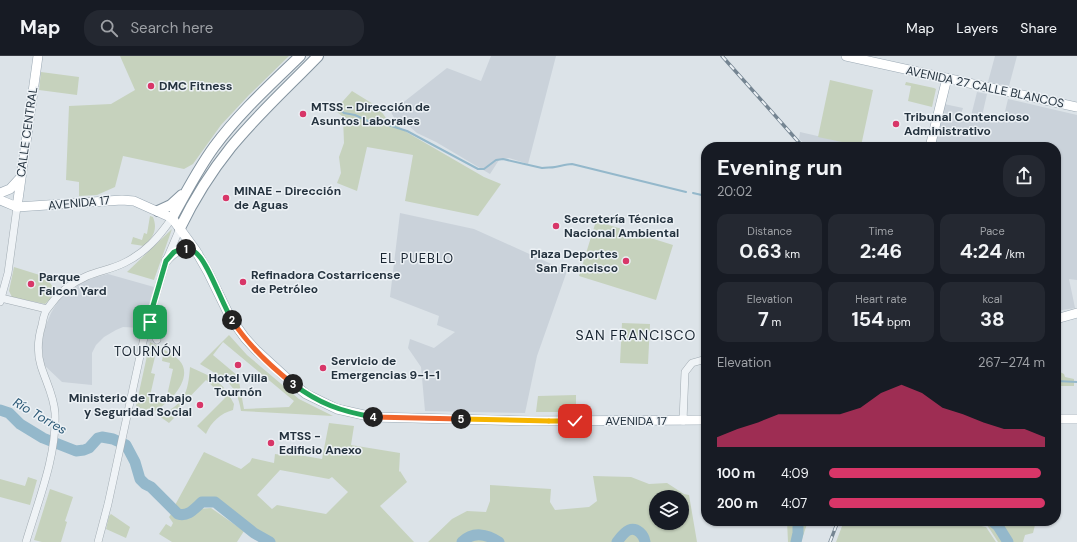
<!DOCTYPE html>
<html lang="en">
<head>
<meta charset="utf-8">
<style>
  :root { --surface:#171b24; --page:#242831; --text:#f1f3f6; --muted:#9ea1a6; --line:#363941; --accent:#d83668 }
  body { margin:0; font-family:"DM Sans",sans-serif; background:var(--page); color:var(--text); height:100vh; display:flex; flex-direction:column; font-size:15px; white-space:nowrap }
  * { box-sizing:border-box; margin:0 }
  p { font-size:13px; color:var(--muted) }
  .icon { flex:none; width:22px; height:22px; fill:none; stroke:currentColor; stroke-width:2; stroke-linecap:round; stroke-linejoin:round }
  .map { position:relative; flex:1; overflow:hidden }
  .side { position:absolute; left:701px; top:86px; width:360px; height:384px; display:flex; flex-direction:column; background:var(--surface); border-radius:16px; box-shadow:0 1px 3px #0004 }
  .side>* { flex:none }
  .tools { position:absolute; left:649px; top:434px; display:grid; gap:8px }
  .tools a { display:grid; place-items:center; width:40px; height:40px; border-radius:50%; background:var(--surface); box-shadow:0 1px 3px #0004; font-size:20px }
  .pin { position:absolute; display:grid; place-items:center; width:34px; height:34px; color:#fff; margin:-17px; border-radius:8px; box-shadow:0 2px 6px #0006 }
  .km { position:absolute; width:20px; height:20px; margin:-10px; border-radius:50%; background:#222; color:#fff; font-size:11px; line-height:20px; text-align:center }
  .round { display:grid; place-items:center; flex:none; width:42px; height:42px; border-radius:16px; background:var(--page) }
  .overview { display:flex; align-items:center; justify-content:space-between; height:68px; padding:0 16px }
  h1 { font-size:22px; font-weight:700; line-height:30px }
  .figures { display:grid; grid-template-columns:repeat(3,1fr); gap:6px; height:68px; padding:4px 16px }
  .figures div { display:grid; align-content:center; border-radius:10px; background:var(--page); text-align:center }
  .figures b { font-size:20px; font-weight:700 }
  .figures small { font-size:11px; font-weight:400 }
  .figures p { font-size:11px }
  .chart { height:112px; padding:8px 16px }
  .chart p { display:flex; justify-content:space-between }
  .chart svg { width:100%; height:72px; margin-top:4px; fill:var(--accent); opacity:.7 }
  ul { padding:0 16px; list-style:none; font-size:13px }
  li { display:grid; grid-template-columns:64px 48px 1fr; align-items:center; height:30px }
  li i { height:10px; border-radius:5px; background:var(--accent) }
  header { display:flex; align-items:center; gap:24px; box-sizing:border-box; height:56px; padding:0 20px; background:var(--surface); border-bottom:1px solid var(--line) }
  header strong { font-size:19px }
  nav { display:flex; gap:22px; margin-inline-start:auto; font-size:14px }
  .search { width:280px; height:36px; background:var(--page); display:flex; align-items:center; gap:10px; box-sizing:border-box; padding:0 14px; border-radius:16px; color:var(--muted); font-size:15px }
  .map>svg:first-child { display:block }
  .built { fill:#cad2da }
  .green { fill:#c6d2bd; fill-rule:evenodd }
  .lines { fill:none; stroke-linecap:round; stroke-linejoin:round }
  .stream { stroke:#94b8cb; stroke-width:2 }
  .river { stroke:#94b8cb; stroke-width:11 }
  .minor-casing { stroke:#a1abb2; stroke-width:8 }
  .major-casing { stroke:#9ba9b4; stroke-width:10 }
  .highway-casing { stroke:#83939f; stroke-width:12 }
  .minor { stroke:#eff3f6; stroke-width:7 }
  .major { stroke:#fff; stroke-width:9 }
  .highway { stroke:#fff; stroke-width:10 }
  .rail-casing { stroke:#758592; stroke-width:3.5 }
  .rail { stroke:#ecf1f5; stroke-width:2; stroke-dasharray:6; stroke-linecap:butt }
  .split-1-casing { stroke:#fff; stroke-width:8 }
  .split-2-casing { stroke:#fff; stroke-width:8 }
  .split-3-casing { stroke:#fff; stroke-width:8 }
  .split-4-casing { stroke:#fff; stroke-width:8 }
  .split-5-casing { stroke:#fff; stroke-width:8 }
  .split-6-casing { stroke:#fff; stroke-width:8 }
  .split-7-casing { stroke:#fff; stroke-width:8 }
  .split-1 { stroke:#22a559; stroke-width:5 }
  .split-2 { stroke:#22a559; stroke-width:5 }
  .split-3 { stroke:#f0652b; stroke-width:5 }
  .split-4 { stroke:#22a559; stroke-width:5 }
  .split-5 { stroke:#f0652b; stroke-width:5 }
  .split-6 { stroke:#f5b400; stroke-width:5 }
  .split-7 { stroke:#f5b400; stroke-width:5 }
  .poi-dot { fill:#d83668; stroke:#ecf1f5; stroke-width:1.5 }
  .labels { text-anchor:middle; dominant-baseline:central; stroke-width:3; stroke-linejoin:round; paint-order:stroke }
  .poi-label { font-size:12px; font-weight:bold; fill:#25333f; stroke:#ecf1f5; text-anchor:start }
  .street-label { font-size:12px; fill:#25333f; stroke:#ecf1f5 }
  .neighbourhood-label { font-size:13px; letter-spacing:1px; fill:#182430; stroke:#ecf1f5 }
  .water-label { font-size:13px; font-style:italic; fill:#2c5976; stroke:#ecf1f5 }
  .quarter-label { font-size:14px; letter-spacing:1px; fill:#182430; stroke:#ecf1f5 }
</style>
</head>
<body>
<header>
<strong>Map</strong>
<div class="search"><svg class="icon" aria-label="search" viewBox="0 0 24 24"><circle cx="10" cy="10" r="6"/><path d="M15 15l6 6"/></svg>Search here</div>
<nav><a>Map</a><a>Layers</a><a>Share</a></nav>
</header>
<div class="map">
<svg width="1077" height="486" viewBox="0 0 1077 486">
  <rect width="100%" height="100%" fill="#dce3e8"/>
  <path class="built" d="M 491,0 L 556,0 L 528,108 L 509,102 L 499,104 L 490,118 L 436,86 L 417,77 L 409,70 L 396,65 L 391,56 L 447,12 L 481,25 Z
    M 995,0 L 1017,0 L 1009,30 L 988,26 Z
    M 977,36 L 987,38 L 982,60 L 1003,64 L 1008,43 L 1077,59 L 1077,224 L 1069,223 L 1075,252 L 1056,255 L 1056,91 L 934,91 L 944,48 L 963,52 L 961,58 L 971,60 Z
    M 800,76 L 861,90 L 860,91 L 808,91 L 799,83 Z
    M 400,157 L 474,173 L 567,215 L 537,300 L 525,357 L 425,355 L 421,311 L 408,292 L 410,283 L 434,292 L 455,276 L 437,269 L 439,260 L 390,241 Z
    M 108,218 L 154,231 L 142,272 L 123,271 L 116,274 L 104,281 L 96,289 L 92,297 L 92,329 L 62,326 L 43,308 L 42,288 L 45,271 L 51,257 L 58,245 L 67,236 L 80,227 L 93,222 Z"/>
  <path class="green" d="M 120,0 L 289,0 L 249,39 L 221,69 L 193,108 L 184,113 L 123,100 L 115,131 L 97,139 L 79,140 L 79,126 L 66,124 L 69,50 L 111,48 L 135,34 Z
    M 41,16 L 79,21 L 77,39 L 39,34 Z
    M 830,24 L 873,34 L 861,90 L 818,81 Z
    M 906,26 L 934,32 L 936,33 L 932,51 L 908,45 L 911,30 L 905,29 Z
    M 352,35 L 378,51 L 386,62 L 408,77 L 484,121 L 501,128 L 478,160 L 405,145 L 413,99 L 367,91 L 357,135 L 337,127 L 341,117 L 339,101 L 344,87 L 343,61 L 335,54 Z
    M 150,160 L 153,161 C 158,174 153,181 144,190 L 131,188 L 133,181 L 142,184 L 144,177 L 147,178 Z
    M 596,165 L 673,189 L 656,244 L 579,220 Z
    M 172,173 L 154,224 L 127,216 Z
    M 14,211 L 46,221 L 57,237 L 45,248 L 12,241 L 9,235 Z
    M 622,267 L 650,268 L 648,308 L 620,307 Z
    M 229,279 L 247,299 L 299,343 L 333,360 L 241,355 C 237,326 222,322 200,308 ZM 223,286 L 294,345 L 289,351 L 244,353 L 238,320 L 213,299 Z
    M 150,286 C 158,290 173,298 179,304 C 196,322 167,350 151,357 L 136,350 ZM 156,297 L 163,299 L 162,305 L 170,307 L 169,312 L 173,313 L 166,344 L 150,340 L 155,318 L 151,317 Z
    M 1061,286 L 1060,316 L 1064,318 L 1065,321 L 1074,323 L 1074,330 L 1060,330 L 1058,336 L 1056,335 L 1056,287 Z
    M 190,311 C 214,322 222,324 234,348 L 233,354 C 221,357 211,366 206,378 L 197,370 L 225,342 L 206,324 L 175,356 L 177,359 L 169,367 L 159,360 C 184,348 188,338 190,311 Z
    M 576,339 L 576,356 L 536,356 L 538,340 Z
    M 329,367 L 354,370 L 351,389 L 400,397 L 399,416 L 400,415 L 407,426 L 380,450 L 414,486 L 260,486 L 261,481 L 215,446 L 202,446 L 185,458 L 182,456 L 180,456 L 174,451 L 204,396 L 241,413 L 250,406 L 252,402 L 274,407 L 275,398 L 282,399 L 283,394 L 289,395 L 288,397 L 322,403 ZM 280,414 L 329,423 L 332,421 L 348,436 L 326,458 L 277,449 L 272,453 L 257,439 Z
    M 593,420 L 631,421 L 649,428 L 667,427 L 684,438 L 689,439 L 697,486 L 428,486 L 452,463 L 467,455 L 486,456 L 490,445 L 490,429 L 551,433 L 550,446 L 555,454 L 589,451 L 597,445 ZM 656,441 L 682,441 L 682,467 L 656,467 Z
    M 28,421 L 37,424 L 30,449 L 0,441 L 0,423 L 25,430 Z
    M 50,433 L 73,441 L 65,465 L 67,466 L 61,486 L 42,486 L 34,484 Z
    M 211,452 L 244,475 L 237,486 L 172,486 L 159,478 L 166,468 L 171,471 L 173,467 L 169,461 L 172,457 L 180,463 L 191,460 L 198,453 Z
    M 111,458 L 130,471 L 126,482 L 106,473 L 109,460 Z
    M 787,465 L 808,465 L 801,486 L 788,486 Z
    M 844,465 L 958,465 L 986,471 L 996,486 L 836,486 Z
    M 969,465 L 1036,465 L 1033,477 L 1025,479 L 1023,486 L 998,486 L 987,469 Z"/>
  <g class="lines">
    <path class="stream" d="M 338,52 L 344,57 L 355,59 L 368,65 L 379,66 L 407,75 L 478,113 L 484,113 L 496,104 L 503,103 L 542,112 C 546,111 551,112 555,111 C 561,110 566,108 572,108 L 686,136
      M 693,137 L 706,140
      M 1056,325 L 1077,326"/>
    <path class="river" d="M 0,354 L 9,357 L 20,368 L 43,382 L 76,395 L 84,394 L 89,392 L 98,382 L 102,381 L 113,383 L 126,389 L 135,406 L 140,423 L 145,428 L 151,431 L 178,458 C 188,461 194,453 202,446 L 215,446 L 254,477 L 270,486
      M 992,465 L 998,470 L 1008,486
      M 462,486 C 473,475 487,478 499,486
      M 617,486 C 620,482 624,476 629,474 C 637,471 644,479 645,486
      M 796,486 L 798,477 L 798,465"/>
    <g class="minor-casing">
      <path id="minor" d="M 1,242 L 47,253
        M 0,246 L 8,217 L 17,151
        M 150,264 L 151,273 L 157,284
        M 683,365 L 685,316 L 692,307 L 706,303
        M 26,486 C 38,445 57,400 55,357 C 54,340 46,326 41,310 C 37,297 38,282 42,269 C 43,263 44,256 48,252 C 58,237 71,227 87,220 C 99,215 112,213 124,207 C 145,197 159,181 172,162
        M 98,486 L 108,448 L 145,277 L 166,205 L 180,172"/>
    </g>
    <g class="major-casing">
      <path id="major" d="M 846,0 L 1077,51
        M 930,91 L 947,22
        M 0,137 L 10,133 L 21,121
        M 0,144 L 17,151 L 122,144 L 134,145 L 172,162 L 196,195 L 208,216 L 230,261 L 245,282 L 256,294 L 291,326 L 306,338 L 337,353 L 373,361 L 530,365 L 706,364
        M 17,151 L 38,0
        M 166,205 C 174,195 186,188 198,198
        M 1056,263 L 1077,257
        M 1056,363 L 1077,363"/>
    </g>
    <g class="highway-casing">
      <path id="highway" d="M 158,155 L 171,149 L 182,139
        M 172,162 C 185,138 198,113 214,91 C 239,57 270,29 300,0
        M 180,172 C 194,143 211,116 231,91 C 257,59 289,30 318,0"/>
    </g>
    <use href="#minor" class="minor"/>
    <use href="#major" class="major"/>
    <use href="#highway" class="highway"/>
    <g class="rail-casing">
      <path id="rail" d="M 722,0 L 803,91
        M 830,486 L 838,465"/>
    </g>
    <use href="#rail" class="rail"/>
  </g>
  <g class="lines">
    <g class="split-1-casing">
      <path id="split-1" d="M 150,266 L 150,260 L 166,205 L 174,196 L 179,194 L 186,193"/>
    </g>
    <g class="split-2-casing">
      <path id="split-2" d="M 186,193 C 189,193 192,194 195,196 C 207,204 223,250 232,264"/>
    </g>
    <g class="split-3-casing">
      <path id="split-3" d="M 232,264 C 248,289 270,310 293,328"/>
    </g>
    <g class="split-4-casing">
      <path id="split-4" d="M 293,328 C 320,348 340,355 373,361"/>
    </g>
    <g class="split-5-casing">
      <path id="split-5" d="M 373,361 L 461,363"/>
    </g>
    <g class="split-6-casing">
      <path id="split-6" d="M 461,363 L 549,365"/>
    </g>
    <g class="split-7-casing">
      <path id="split-7" d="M 549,365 L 575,365"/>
    </g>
    <use href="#split-1" class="split-1"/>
    <use href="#split-2" class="split-2"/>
    <use href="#split-3" class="split-3"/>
    <use href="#split-4" class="split-4"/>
    <use href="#split-5" class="split-5"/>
    <use href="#split-6" class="split-6"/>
    <use href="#split-7" class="split-7"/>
  </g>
  <g class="poi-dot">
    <circle cx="151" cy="30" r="4"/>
    <circle cx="303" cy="58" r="4"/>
    <circle cx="896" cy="68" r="4"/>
    <circle cx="226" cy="142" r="4"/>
    <circle cx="556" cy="170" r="4"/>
    <circle cx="626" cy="205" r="4"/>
    <circle cx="243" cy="226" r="4"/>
    <circle cx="31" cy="228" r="4"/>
    <circle cx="238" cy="309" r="4"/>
    <circle cx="323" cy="312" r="4"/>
    <circle cx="200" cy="349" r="4"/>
    <circle cx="271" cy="387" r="4"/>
  </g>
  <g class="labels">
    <g class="poi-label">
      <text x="159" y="30">DMC Fitness</text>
      <text x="311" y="51">MTSS - Dirección de<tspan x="311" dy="14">Asuntos Laborales</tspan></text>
      <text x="904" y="61">Tribunal Contencioso<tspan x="904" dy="14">Administrativo</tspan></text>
      <text x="234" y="135">MINAE - Dirección<tspan x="234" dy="14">de Aguas</tspan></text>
      <text x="564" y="163">Secretería Técnica<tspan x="564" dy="14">Nacional Ambiental</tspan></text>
      <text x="618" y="198" text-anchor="end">Plaza Deportes<tspan x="618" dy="14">San Francisco</tspan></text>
      <text x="251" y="219">Refinadora Costarricense<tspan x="251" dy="14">de Petróleo</tspan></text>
      <text x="39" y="221">Parque<tspan x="39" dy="14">Falcon Yard</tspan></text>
      <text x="331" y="305">Servicio de<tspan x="331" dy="14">Emergencias 9-1-1</tspan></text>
      <text x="238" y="322" text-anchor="middle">Hotel Villa<tspan x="238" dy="14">Tournón</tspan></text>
      <text x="192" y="342" text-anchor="end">Ministerio de Trabajo<tspan x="192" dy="14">y Seguridad Social</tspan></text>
      <text x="279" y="380">MTSS -<tspan x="279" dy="14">Edificio Anexo</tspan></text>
    </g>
    <g class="street-label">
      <text transform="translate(985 31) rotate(12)">AVENIDA 27 CALLE BLANCOS</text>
      <text transform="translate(27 76) rotate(-82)">CALLE CENTRAL</text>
      <text transform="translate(79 147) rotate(-5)">AVENIDA 17</text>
      <text x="636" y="365">AVENIDA 17</text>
    </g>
    <g class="neighbourhood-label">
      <text x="417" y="202">EL PUEBLO</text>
      <text x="148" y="295">TOURNÓN</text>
    </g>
    <g class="water-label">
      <text transform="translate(40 360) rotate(30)">Río Torres</text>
    </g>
    <g class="quarter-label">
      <text x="636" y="279">SAN FRANCISCO</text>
    </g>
  </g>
</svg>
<div class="tools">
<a><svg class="icon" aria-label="layers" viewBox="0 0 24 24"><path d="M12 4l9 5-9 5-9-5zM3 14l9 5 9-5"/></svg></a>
</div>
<div class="pin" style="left:150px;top:266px;background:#1e9e55"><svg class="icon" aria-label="arrive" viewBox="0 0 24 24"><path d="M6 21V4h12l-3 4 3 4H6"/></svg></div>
<div class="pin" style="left:575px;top:365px;background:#d93025"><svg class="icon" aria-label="check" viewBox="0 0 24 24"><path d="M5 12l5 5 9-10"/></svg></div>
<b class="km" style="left:186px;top:193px">1</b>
<b class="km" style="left:232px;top:264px">2</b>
<b class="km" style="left:293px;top:328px">3</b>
<b class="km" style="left:373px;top:361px">4</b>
<b class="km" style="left:461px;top:363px">5</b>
<section class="side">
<div class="overview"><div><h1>Evening run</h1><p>20:02</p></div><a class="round"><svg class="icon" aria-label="share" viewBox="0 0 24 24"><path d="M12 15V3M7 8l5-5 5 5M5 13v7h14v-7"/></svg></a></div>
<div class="figures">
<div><p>Distance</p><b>0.63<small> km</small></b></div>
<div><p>Time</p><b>2:46</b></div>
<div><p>Pace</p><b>4:24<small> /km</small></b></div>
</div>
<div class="figures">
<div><p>Elevation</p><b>7<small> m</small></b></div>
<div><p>Heart rate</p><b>154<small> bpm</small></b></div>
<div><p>kcal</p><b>38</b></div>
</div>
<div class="chart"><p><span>Elevation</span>267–274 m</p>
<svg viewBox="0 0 160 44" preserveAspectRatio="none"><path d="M0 44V38L10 33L20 29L30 24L40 24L50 24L60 24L70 20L80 11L90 6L100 11L110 20L120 24L130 29L140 33L150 33L160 38V44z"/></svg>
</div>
<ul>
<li><b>100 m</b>4:09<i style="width:98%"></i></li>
<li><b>200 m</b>4:07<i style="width:100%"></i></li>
</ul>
</section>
</div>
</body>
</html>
